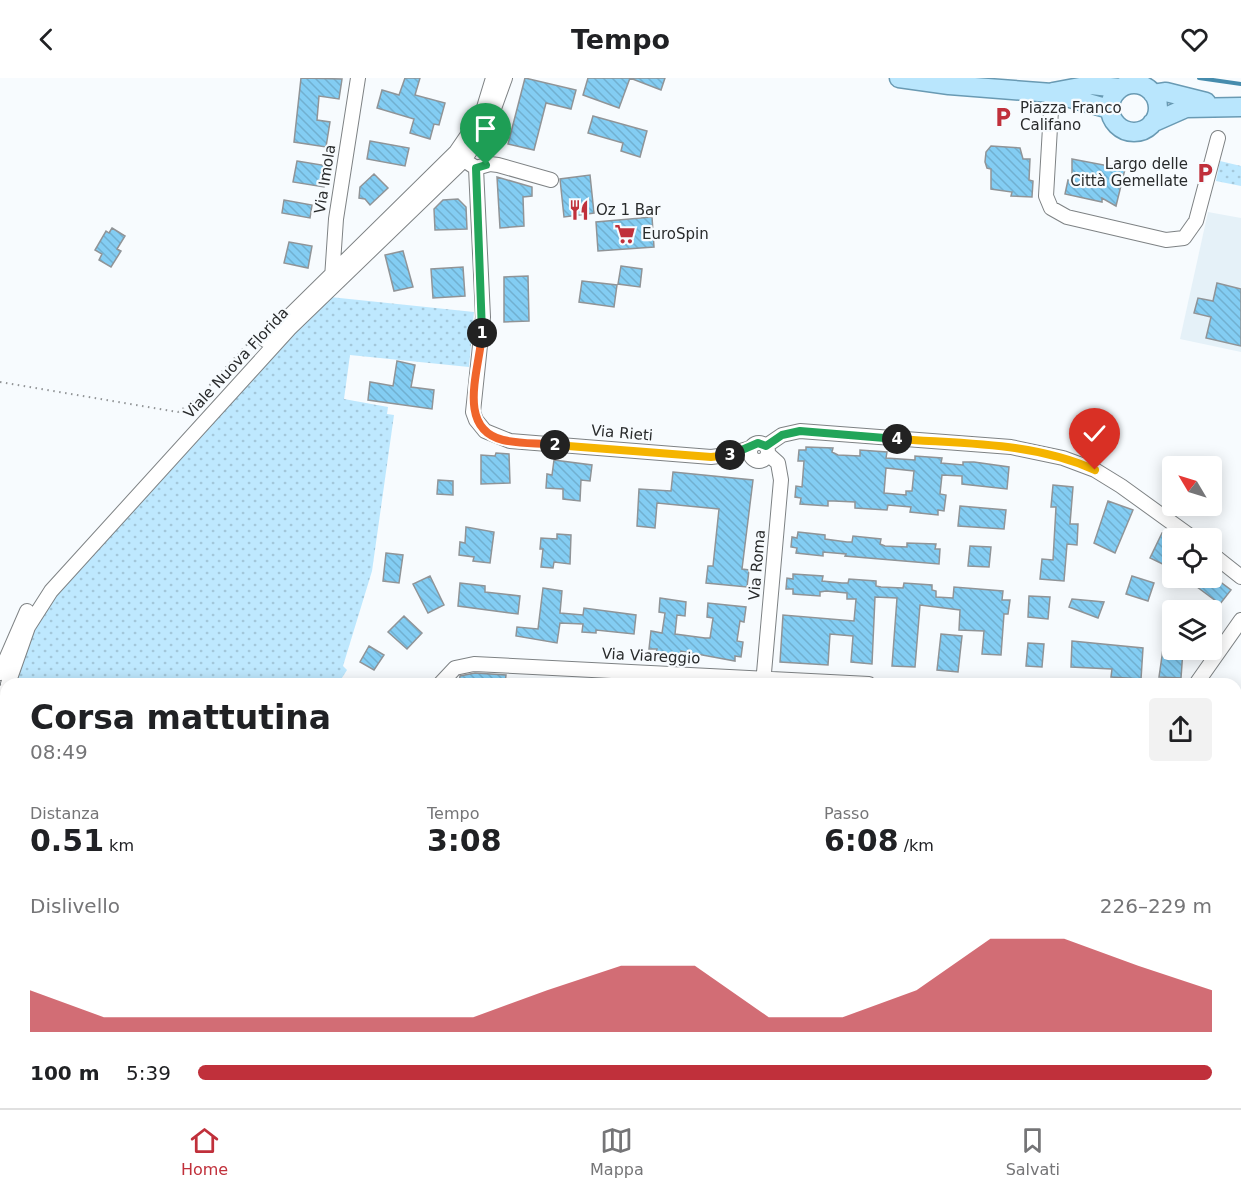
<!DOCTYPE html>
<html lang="it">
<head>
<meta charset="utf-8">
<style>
  :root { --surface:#fff; --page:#f2f2f2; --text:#202124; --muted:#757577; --line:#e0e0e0; --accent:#c0303b }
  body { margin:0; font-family:"DejaVu Sans",sans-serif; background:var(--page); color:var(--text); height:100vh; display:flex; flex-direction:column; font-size:22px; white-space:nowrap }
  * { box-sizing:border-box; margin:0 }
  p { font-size:20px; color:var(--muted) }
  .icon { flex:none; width:33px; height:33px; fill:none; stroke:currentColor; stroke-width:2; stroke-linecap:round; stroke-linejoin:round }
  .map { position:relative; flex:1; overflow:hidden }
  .side { position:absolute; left:0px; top:600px; width:1242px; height:430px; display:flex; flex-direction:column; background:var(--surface); border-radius:18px 18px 0 0; box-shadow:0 3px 15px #0003 }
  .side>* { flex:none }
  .needle { width:39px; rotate:308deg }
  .buttons { position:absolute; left:1162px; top:378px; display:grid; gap:12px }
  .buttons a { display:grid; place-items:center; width:60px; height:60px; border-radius:6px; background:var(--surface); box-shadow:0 3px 15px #0003; font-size:30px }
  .pin { position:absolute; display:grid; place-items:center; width:51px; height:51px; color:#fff; margin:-62px -26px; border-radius:50% 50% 50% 0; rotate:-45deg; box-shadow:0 0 6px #0007 }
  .pin .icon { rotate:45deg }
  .km { position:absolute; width:30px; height:30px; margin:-15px; border-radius:50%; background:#222; color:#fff; font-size:16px; line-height:30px; text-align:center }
  .round { display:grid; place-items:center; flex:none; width:63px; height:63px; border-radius:6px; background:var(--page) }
  .summary { display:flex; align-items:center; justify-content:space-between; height:102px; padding:0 30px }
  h1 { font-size:33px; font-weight:700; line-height:45px }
  .figures { display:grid; grid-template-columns:repeat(3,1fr); gap:9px; height:102px; padding:6px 30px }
  .figures div { display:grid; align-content:center }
  .figures b { font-size:30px; font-weight:700 }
  .figures small { font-size:16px; font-weight:400 }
  .figures p { font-size:16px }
  .chart { height:168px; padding:12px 30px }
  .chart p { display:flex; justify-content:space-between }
  .chart svg { width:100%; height:108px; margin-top:6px; fill:var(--accent); opacity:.7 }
  ul { padding:0 30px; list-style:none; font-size:20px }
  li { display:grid; grid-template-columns:96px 72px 1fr; align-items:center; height:45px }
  li i { height:15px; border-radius:8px; background:var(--accent) }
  header { display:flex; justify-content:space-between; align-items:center; height:78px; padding:0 30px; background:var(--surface); font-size:27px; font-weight:700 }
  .tabs { display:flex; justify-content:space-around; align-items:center; height:84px; border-top:2px solid var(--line); background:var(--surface); font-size:16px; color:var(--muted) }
  .tabs a { display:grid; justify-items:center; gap:3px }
  .tabs .current { color:var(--accent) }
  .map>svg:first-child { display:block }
  .built { fill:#e5f1f8 }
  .green { fill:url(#green-dots) }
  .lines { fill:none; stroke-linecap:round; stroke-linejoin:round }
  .stream { stroke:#468cad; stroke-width:4 }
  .building { fill:url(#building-back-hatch); stroke:#909497; stroke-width:1.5; fill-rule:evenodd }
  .minor-casing { stroke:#7e8284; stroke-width:16 }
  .major-casing { stroke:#699ab3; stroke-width:21 }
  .path { stroke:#929597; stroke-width:2; stroke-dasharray:1.5 4.5; stroke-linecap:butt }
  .minor { stroke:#fff; stroke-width:14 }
  .major { stroke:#b9e6fd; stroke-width:18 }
  .split-1-casing { stroke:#fff; stroke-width:12 }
  .split-2-casing { stroke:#fff; stroke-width:12 }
  .split-3-casing { stroke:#fff; stroke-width:12 }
  .split-4-casing { stroke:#fff; stroke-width:12 }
  .split-5-casing { stroke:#fff; stroke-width:12 }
  .split-1 { stroke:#22a559; stroke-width:8 }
  .split-2 { stroke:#f0652b; stroke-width:8 }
  .split-3 { stroke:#f5b400; stroke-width:8 }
  .split-4 { stroke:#22a559; stroke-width:8 }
  .split-5 { stroke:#f5b400; stroke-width:8 }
  .labels { text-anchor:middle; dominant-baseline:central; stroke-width:4.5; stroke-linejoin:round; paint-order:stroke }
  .poi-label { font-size:15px; fill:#292b2c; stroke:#f7fbfe; text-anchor:start }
  .street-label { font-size:15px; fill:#292b2c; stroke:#f7fbfe }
</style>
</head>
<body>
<header><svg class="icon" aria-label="back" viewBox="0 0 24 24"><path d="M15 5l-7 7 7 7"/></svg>Tempo<svg class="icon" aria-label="heart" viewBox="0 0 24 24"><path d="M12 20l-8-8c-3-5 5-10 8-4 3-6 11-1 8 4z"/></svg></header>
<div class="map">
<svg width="1241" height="1030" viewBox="0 0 1241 1030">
  <defs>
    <pattern id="green-dots" width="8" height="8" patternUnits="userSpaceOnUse" patternTransform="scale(1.5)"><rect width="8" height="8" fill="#bee8fe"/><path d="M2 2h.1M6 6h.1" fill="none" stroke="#a3c7da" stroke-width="1.8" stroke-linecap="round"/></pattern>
    <pattern id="building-back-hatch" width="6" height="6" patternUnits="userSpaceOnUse" patternTransform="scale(1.5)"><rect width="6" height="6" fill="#83cdf3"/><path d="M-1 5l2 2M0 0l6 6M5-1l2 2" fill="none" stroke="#71b0d0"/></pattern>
  </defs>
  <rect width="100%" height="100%" fill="#f7fbfe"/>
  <path class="built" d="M 1208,134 L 1241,140 L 1241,274 L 1180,261 Z"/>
  <path class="green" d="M 1220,83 L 1241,88 L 1241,108 L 1216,103 Z
    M 330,219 L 474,234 L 469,289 L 350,277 L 344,321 L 388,329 L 387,336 L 394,337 L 372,493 L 343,588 L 347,592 L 338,606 L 16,606 L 29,564 L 49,525 L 289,260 Z
    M 6,643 L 5,655 L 6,877 L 0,877 L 0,665 Z"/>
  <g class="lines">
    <path class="stream" d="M 1199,0 L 1241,6"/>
  </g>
  <path class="building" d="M 301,0 L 342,1 L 339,21 L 319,18 L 317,42 L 330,44 L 326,69 L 294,64 Z
    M 405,0 L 420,0 L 415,17 L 445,25 L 439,47 L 434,46 L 430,61 L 410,55 L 414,41 L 377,30 L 382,12 L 399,17 Z
    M 525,0 L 576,12 L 571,31 L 546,25 L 534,72 L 508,66 Z
    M 588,0 L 630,0 L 619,30 L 583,17 Z
    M 630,0 L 665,0 L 661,12 Z
    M 593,38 L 647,53 L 640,79 L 621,73 L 623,65 L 588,55 Z
    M 370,63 L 409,70 L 405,88 L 367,81 Z
    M 991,68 L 1020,70 L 1023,81 L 1030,81 L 1029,102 L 1033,103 L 1032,119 L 1011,118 L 1012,114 L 991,111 L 991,91 L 987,90 L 985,84 L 986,74 Z
    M 1072,81 L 1125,91 L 1116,128 L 1102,120 L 1102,124 L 1065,116 L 1068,102 L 1072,103 Z
    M 297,83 L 328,88 L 324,109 L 293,104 Z
    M 374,96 L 388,110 L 370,127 L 365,121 L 359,120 L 360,109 Z
    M 590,97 L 594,135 L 564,139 L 560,101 Z
    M 497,99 L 532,109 L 532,118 L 523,119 L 524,148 L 500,150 Z
    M 458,121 L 466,129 L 467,151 L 435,152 L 434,131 L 443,122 Z
    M 284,122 L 312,127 L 310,140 L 282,135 Z
    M 652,139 L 654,169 L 598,173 L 596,144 Z
    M 112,150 L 125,158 L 117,171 L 121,173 L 111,189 L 99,182 L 102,176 L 95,172 L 106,153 L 109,155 Z
    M 289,164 L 312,168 L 308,190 L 284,185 Z
    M 403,173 L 413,209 L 394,213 L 385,177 Z
    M 621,188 L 642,191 L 640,209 L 618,206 Z
    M 463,189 L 465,218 L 433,220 L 431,191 Z
    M 528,198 L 529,243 L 504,244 L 504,199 Z
    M 582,203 L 617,207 L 614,229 L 579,224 Z
    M 1217,205 L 1241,211 L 1241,268 L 1206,260 L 1211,239 L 1194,235 L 1198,220 L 1213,223 Z
    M 397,283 L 415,287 L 411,309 L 434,312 L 432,331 L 368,322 L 370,304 L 393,308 Z
    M 806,369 L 833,370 L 832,374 L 838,377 L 860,378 L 860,372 L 887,374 L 886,380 L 915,382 L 915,378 L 942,380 L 941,385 L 963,387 L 963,384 L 974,384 L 1009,389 L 1007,411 L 962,406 L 962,398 L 942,397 L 940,416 L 946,417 L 944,433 L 938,432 L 938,437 L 910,434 L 911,429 L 888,427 L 887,432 L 855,430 L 855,424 L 834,423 L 828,423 L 828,428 L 800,426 L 801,420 L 795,419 L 796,408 L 802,409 L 804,383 L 798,383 L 799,372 L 806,372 ZM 886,390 L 914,393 L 912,413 L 906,413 L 906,417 L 884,415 Z
    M 496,375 L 509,376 L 510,405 L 481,406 L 481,377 L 495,378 Z
    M 554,382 L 592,387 L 590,403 L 581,402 L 580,423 L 563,421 L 563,411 L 546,410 L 547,396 L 552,397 Z
    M 673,394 L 753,402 L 742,491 L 749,492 L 747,509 L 706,505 L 708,488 L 713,488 L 719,431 L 657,425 L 655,450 L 637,448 L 639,411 L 671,413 Z
    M 438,402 L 453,403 L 453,417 L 437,416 Z
    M 1053,407 L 1073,409 L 1070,446 L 1078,446 L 1077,467 L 1067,466 L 1064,503 L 1040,501 L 1042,481 L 1053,482 L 1056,429 L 1051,429 Z
    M 1108,423 L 1133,432 L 1115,475 L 1094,465 Z
    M 960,428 L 1006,432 L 1004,451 L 958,448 Z
    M 466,449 L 494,454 L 490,485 L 473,483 L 474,479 L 459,477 L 460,464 L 465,465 Z
    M 798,454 L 825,457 L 825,461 L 847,464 L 852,464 L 853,458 L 881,461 L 880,466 L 885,468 L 907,469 L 907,465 L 936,466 L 935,471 L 940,471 L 939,486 L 845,478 L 846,476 L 823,474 L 823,478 L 796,475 L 797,470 L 791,469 L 792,459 L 797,460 Z
    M 1162,455 L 1173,461 L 1173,491 L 1150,480 Z
    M 557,456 L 571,457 L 570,486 L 554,484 L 553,490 L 541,489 L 543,471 L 540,471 L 541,460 L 557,461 Z
    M 970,468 L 991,469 L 989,489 L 968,488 Z
    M 386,475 L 403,477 L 399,505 L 383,503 Z
    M 793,496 L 823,498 L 822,503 L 842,505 L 848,505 L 849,501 L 876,503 L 876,508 L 881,509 L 903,510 L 904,505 L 932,507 L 932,512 L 936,513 L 936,519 L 953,520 L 954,509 L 1003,513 L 1002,522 L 1010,522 L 1008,536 L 1004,536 L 1001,577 L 982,576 L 984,553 L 959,552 L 960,532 L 920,527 L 915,589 L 892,588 L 897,520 L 875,519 L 872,586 L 851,584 L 853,558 L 830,556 L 828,587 L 780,584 L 783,537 L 854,543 L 856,521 L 847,521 L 847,515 L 826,513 L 820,514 L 820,518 L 793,516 L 793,511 L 786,511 L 787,500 L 793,501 Z
    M 430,498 L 444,527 L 428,535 L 413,506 Z
    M 1132,498 L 1154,505 L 1148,523 L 1126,516 Z
    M 1185,500 L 1215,500 L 1231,512 L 1220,526 Z
    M 460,505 L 485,508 L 485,514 L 520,518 L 518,536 L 458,528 Z
    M 543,510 L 562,513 L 560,535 L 583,537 L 584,530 L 636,537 L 634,556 L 596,552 L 596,555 L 582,554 L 583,546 L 560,545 L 557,565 L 516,558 L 517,549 L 538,551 Z
    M 1029,518 L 1050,519 L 1048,541 L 1028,539 Z
    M 660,520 L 686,524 L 685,538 L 677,537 L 675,556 L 705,560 L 710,560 L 713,540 L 707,539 L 708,525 L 746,529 L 744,544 L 740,543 L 737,563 L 743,564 L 741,579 L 735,578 L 735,583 L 681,573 L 680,578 L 656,575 L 657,571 L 649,571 L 651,553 L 662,555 L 665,535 L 659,534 Z
    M 1072,521 L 1104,524 L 1098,540 L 1069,529 Z
    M 404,538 L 422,555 L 407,571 L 388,554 Z
    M 941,556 L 962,558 L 958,594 L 937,592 Z
    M 1072,563 L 1143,570 L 1141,601 L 1111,599 L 1112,591 L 1071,589 Z
    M 1028,565 L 1044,566 L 1042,589 L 1026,588 Z
    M 369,568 L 384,577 L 374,592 L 360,584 Z
    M 1163,571 L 1183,572 L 1181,600 L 1159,599 Z
    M 475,595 L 506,597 L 505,606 L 459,606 L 460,598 Z"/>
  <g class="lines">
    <g class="minor-casing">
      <path id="minor" d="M 1052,15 L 1046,118 L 1051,130 L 1067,139 L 1166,162 L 1184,160 L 1196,143 L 1218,60
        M 464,82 L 476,90 L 483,239 L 473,334 L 476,342 L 485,353 L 510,363 L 711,379 L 727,377 L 751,370
        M 476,90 L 490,86 L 498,87 L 551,102
        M 332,200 L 336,141 L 358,0
        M 265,262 L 456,74 L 482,36 L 493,0
        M750 374a9 9 0 1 1 18 0a9 9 0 1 1-18 0Z
        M 766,368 L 782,357 L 800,353 L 1011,369 L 1063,380 L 1095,392 L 1121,408 L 1193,460
        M 1212,476 L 1241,499
        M 0,595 L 27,533
        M 8,606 L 28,549 L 51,513 L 289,251 L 464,82 L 488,47 L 505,0
        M 440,606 L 455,590 L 474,586 L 869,606
        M 763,606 L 781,402 L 778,385 L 768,376
        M 1196,606 L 1241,542
        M 0,636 L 6,612
        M 1236,774 L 1241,775
        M 0,885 L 6,886
        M 0,959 L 6,963
        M 1236,998 L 1241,999
        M 97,1024 L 105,1030
        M 461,1024 L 463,1030
        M 725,1030 L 726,1024
        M 1190,1030 L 1193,1024"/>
    </g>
    <g class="major-casing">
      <path id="major" d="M 899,0 L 949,7 L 1052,15 L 1109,31
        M1110 30a24 24 0 1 1 48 0a24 24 0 1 1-48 0Z
        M 1053,14 L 1091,7 L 1120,10
        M 1153,16 L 1166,14 L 1206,24
        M 1152,45 L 1186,30 L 1241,29"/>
    </g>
    <path class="path" d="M 0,304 L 178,334 L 197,321 L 253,260"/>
    <use href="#minor" class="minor"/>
    <use href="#major" class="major"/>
  </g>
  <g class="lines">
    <g class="split-1-casing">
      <path id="split-1" d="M 482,255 L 476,90 L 486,87"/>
    </g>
    <g class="split-2-casing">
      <path id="split-2" d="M 482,255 C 480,290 455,350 503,362 C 520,366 538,365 555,367"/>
    </g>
    <g class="split-3-casing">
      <path id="split-3" d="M 555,367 L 711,379 L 730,377"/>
    </g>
    <g class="split-4-casing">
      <path id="split-4" d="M 730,377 L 758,365 L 766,368 L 782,357 L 800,353 L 897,361"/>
    </g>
    <g class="split-5-casing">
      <path id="split-5" d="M 897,361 C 963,366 1033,364 1095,392"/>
    </g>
    <use href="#split-1" class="split-1"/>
    <use href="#split-2" class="split-2"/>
    <use href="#split-3" class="split-3"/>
    <use href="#split-4" class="split-4"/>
    <use href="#split-5" class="split-5"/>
  </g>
  <defs>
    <g id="parking-bare" transform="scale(1.62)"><path d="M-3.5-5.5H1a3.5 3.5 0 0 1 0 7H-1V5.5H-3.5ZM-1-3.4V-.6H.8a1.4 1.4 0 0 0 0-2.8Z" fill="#c0303b" stroke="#f7fbfe" stroke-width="2.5" paint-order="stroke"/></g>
    <g id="restaurant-bare" transform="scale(1.62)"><path d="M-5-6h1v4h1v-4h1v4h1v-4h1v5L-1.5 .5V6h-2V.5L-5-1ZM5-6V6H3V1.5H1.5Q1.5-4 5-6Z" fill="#c0303b" stroke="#f7fbfe" stroke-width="2.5" paint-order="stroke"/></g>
    <g id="supermarket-bare" transform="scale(1.62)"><path d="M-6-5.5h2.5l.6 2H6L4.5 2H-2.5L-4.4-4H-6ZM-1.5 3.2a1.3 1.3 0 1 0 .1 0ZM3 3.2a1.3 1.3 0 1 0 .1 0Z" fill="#c0303b" stroke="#f7fbfe" stroke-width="2.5" paint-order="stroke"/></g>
  </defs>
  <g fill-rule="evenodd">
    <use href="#parking-bare" x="1003" y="39"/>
    <use href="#parking-bare" x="1205" y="95"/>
    <use href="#restaurant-bare" x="579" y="132"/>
    <use href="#supermarket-bare" x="625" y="156"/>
  </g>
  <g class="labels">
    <g class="poi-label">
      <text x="1020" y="30">Piazza Franco<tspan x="1020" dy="17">Califano</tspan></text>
      <text x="1188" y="86" text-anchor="end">Largo delle<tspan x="1188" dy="17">Città Gemellate</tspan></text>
      <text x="596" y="132">Oz 1 Bar</text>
      <text x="642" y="156">EuroSpin</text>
    </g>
    <g class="street-label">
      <text transform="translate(325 101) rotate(-81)">Via Imola</text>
      <text transform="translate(236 285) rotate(-47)">Viale Nuova Florida</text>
      <text transform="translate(622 355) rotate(5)">Via Rieti</text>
      <text transform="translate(757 487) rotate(-85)">Via Roma</text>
      <text transform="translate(651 578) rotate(3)">Via Viareggio</text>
    </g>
  </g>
</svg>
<div class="buttons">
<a><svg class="needle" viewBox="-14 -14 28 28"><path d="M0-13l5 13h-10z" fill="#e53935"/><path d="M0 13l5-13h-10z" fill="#757577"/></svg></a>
<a><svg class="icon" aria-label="locate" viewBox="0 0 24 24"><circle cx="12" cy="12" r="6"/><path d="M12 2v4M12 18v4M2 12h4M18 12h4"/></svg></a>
<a><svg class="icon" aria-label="layers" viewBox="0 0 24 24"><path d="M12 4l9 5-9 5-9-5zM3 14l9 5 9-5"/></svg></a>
</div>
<div class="pin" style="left:486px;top:87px;background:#1e9e55"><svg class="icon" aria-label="arrive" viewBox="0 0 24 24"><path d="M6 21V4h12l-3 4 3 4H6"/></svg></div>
<div class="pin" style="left:1095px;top:392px;background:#d93025"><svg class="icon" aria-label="check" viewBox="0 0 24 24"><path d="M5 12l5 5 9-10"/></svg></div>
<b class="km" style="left:482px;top:255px">1</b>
<b class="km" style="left:555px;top:367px">2</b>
<b class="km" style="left:730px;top:377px">3</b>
<b class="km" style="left:897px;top:361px">4</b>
<section class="side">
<div class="summary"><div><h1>Corsa mattutina</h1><p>08:49</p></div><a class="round"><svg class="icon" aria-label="share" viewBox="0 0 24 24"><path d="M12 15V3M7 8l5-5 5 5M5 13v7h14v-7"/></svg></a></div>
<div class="figures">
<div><p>Distanza</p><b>0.51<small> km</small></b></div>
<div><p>Tempo</p><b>3:08</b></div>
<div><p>Passo</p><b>6:08<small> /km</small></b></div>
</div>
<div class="chart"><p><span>Dislivello</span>226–229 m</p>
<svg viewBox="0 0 160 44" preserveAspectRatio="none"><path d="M0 44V27L10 38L20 38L30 38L40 38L50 38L60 38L70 27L80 17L90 17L100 38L110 38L120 27L130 6L140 6L150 17L160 27V44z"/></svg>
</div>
<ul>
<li><b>100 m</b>5:39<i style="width:100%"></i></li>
</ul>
</section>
</div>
<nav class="tabs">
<a class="current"><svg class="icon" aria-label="home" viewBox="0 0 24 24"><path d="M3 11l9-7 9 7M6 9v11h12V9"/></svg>Home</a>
<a><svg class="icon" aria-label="map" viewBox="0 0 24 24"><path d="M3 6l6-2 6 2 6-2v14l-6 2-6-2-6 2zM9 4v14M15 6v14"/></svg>Mappa</a>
<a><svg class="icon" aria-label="saved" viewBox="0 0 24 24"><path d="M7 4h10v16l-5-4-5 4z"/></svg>Salvati</a>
</nav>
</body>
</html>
